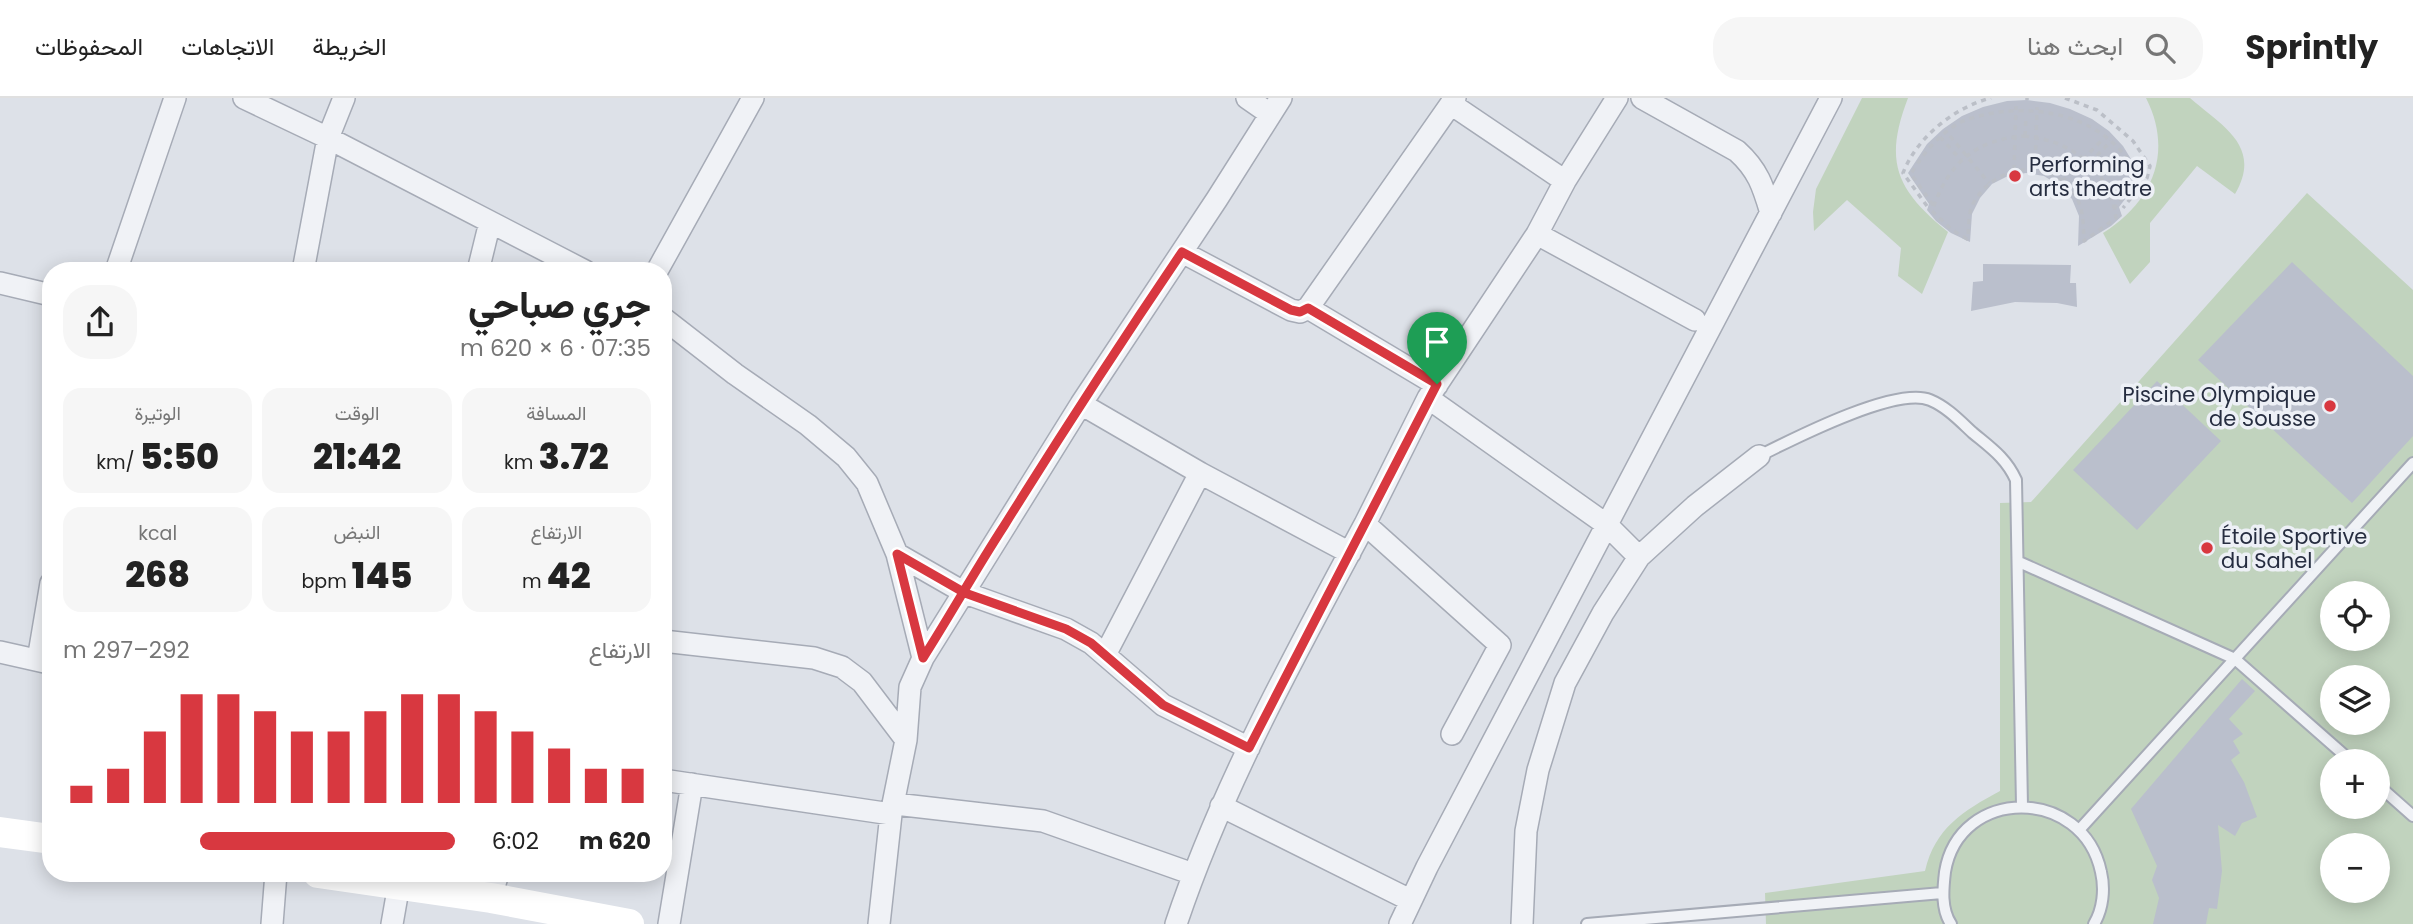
<!DOCTYPE html>
<html lang="ar">
<head>
<meta charset="utf-8">
<style>
  :root { --surface:#fff; --page:#f6f6f6; --text:#222; --muted:#767676; --line:#e0e0e0; --accent:#d83840 }
  body { margin:0; font-family:Poppins,Vazirmatn,sans-serif; background:var(--page); color:var(--text); direction:rtl; height:100vh; display:flex; flex-direction:column; font-size:26px; white-space:nowrap }
  * { box-sizing:border-box; margin:0 }
  p { font-size:23px; color:var(--muted) }
  .icon { flex:none; width:38px; height:38px; fill:none; stroke:currentColor; stroke-width:2; stroke-linecap:round; stroke-linejoin:round }
  .map { position:relative; flex:1; overflow:hidden; direction:ltr }
  .details { position:absolute; left:42px; top:164px; width:630px; height:620px; display:flex; flex-direction:column; background:var(--surface); border-radius:28px; box-shadow:0 4px 18px #0003; direction:rtl }
  .details>* { flex:none }
  .controls { position:absolute; left:2320px; top:483px; display:grid; gap:14px }
  .controls a { display:grid; place-items:center; width:70px; height:70px; border-radius:50%; background:var(--surface); box-shadow:0 4px 18px #0003; font-size:35px }
  .pin { position:absolute; display:grid; place-items:center; width:60px; height:60px; color:#fff; margin:-72px -30px; border-radius:50% 50% 50% 0; rotate:-45deg; box-shadow:0 0 7px #0007 }
  .pin .icon { rotate:45deg }
  .round { display:grid; place-items:center; flex:none; width:74px; height:74px; border-radius:28px; background:var(--page) }
  .head { display:flex; align-items:center; justify-content:space-between; height:119px; padding:0 21px }
  h1 { font-size:38px; font-weight:800; line-height:52px }
  .metrics { display:grid; grid-template-columns:repeat(3,1fr); gap:10px; height:119px; padding:7px 21px }
  .metrics div { display:grid; align-content:center; border-radius:18px; background:var(--page); text-align:center }
  .metrics b { font-size:35px; font-weight:800 }
  .metrics small { font-size:19px; font-weight:400 }
  .metrics p { font-size:19px }
  .chart { height:196px; padding:14px 21px }
  .chart p { display:flex; justify-content:space-between }
  .chart svg { width:100%; height:126px; margin-top:7px; stroke:var(--accent); stroke-width:6 }
  ul { padding:0 21px; list-style:none; font-size:23px }
  li { display:grid; grid-template-columns:112px 84px 1fr; align-items:center; height:52px }
  li i { height:18px; border-radius:9px; background:var(--accent) }
  header { display:flex; align-items:center; gap:42px; box-sizing:border-box; height:98px; padding:0 35px; background:var(--surface); border-bottom:2px solid var(--line) }
  header strong { font-size:33px }
  nav { display:flex; gap:38px; margin-inline-start:auto; font-size:24px }
  .search { width:490px; height:63px; background:var(--page); display:flex; align-items:center; gap:18px; box-sizing:border-box; padding:0 24px; border-radius:28px; color:var(--muted); font-size:26px }
  .map>svg:first-child { display:block }
  .green { fill:#c1d3be; fill-rule:evenodd }
  .building { fill:#babfcc }
  .lines { fill:none; stroke-linecap:round; stroke-linejoin:round }
  .lane-casing { stroke:#a6abb6; stroke-width:14 }
  .street-casing { stroke:#a6abb6; stroke-width:24 }
  .path { stroke:#bbbfc7; stroke-width:3.5; stroke-dasharray:5 5; stroke-linecap:butt }
  .lane { stroke:#f0f2f6; stroke-width:10 }
  .street { stroke:#f0f2f6; stroke-width:21 }
  .secondary { stroke:#fff; stroke-width:30 }
  .route-casing { stroke:#fff; stroke-width:14 }
  .route { stroke:#d83840; stroke-width:9 }
  .poi-dot { fill:#d83840; stroke:#edf0f6; stroke-width:2.5 }
  .labels { text-anchor:middle; dominant-baseline:central; stroke-width:7; stroke-linejoin:round; paint-order:stroke }
  .poi-label { font-size:21px; fill:#262d40; stroke:#edf0f6; text-anchor:start }
</style>
</head>
<body>
<header>
<strong>Sprintly</strong>
<div class="search"><svg class="icon" aria-label="search" viewBox="0 0 24 24"><circle cx="10" cy="10" r="6"/><path d="M15 15l6 6"/></svg>ابحث هنا</div>
<nav><a>الخريطة</a><a>الاتجاهات</a><a>المحفوظات</a></nav>
</header>
<div class="map">
<svg width="2413" height="826" viewBox="0 0 2413 826">
  <rect width="100%" height="100%" fill="#dde1e8"/>
  <path class="green" d="M 1862,0 L 1908,0 C 1883,65 1897,92 1948,134 L 1922,196 L 1898,178 L 1901,150 L 1847,102 L 1814,133 L 1813,114 L 1816,91 Z
    M 2146,0 L 2190,0 C 2222,28 2263,48 2235,96 L 2197,68 L 2150,125 L 2150,164 L 2130,186 L 2103,135 C 2152,104 2174,55 2146,0 Z
    M 2307,95 L 2413,192 L 2413,826 L 1766,826 L 1765,795 L 1925,773 C 1935,730 1963,713 2000,693 L 2000,405 L 2031,404 ZM 2333,495 L 2378,495 L 2378,541 L 2333,541 ZM 2333,579 L 2378,579 L 2378,625 L 2333,625 ZM 2333,663 L 2378,663 L 2378,709 L 2333,709 ZM 2333,747 L 2378,747 L 2378,793 L 2333,793 Z"/>
  <path class="building" d="M 2027,2 L 2050,5 L 2070,11 L 2092,21 L 2109,33 L 2123,48 L 2142,79 L 2119,109 L 2122,118 L 2111,128 L 2078,148 L 2079,118 L 2072,101 L 2060,88 L 2044,78 L 2026,75 L 2008,78 L 1992,86 L 1980,100 L 1972,116 L 1970,144 L 1951,135 L 1936,123 L 1927,112 L 1929,106 L 1908,75 L 1927,46 L 1943,31 L 1962,18 L 1983,9 L 2007,3 Z
    M 2292,164 L 2413,278 L 2413,338 L 2352,405 L 2198,262 Z
    M 1983,166 L 2071,167 L 2070,185 L 2076,185 L 2077,209 L 2057,205 L 2015,204 L 1971,213 L 1973,184 L 1983,183 Z
    M 2157,283 L 2221,343 L 2137,432 L 2073,372 Z
    M 2242,581 L 2255,593 L 2229,621 L 2243,636 L 2233,643 L 2240,655 L 2231,662 L 2244,684 L 2257,719 L 2242,725 L 2235,738 L 2218,727 L 2222,773 L 2217,811 L 2209,810 L 2206,826 L 2153,826 L 2159,800 L 2152,782 L 2157,768 L 2131,711 Z"/>
  <g class="lines">
    <g class="lane-casing">
      <path id="lane" d="M 1759,358 C 1793,341 1896,288 1930,302 C 1947,309 1960,323 1973,335 C 1991,350 2006,360 2016,382 L 2022,708
        M 2019,464 L 2235,561 L 2351,663
        M 2378,687 L 2413,718
        M 2080,731 L 2413,365
        M 1587,826 L 1942,795
        M 1951,826 C 1941,811 1943,791 1945,774 C 1959,688 2083,688 2101,774 C 2105,791 2103,811 2094,826"/>
    </g>
    <g class="street-casing">
      <path id="street" d="M 244,0 L 328,40 L 585,173
        M 1247,0 L 1270,16
        M 1642,0 L 1737,53 C 1758,72 1763,88 1771,115
        M 1451,6 L 1565,83
        M 1537,136 L 1695,222
        M 1182,154 L 1291,212 L 1300,214 L 1308,210 L 1455,0
        M 116,173 L 175,0
        M 303,173 L 328,40 L 344,0
        M 478,173 L 490,124
        M 657,173 L 753,0
        M 0,185 L 51,197
        M 1308,210 L 1437,287
        M 663,220 L 735,276 L 808,327 L 846,359 L 867,385 L 897,456 L 923,560
        M 1428,300 L 1607,427 L 1639,459
        M 1081,306 L 1217,101 L 1281,0
        M 1365,426 L 1428,300 L 1537,136 L 1565,83 L 1617,0
        M 897,456 L 965,495 L 1066,531 L 1091,545 L 1163,607 L 1249,650
        M 663,543 L 814,560 L 842,569 L 862,584 L 906,642
        M 0,554 L 49,565
        M 1105,557 L 1200,375
        M 38,562 L 51,485
        M 663,682 L 891,716
        M 895,706 L 1043,723 L 1193,776
        M 1221,708 L 1410,802
        M 491,800 L 498,775
        M 272,826 L 276,775
        M 392,826 L 399,786
        M 669,826 L 692,686
        M 879,826 L 891,716 L 906,642 L 910,589 L 923,560 L 1081,306 L 1200,375 L 1350,455
        M 1176,826 C 1223,686 1296,555 1365,426 L 1500,547 L 1452,636
        M 1400,826 L 1427,769 L 1831,0
        M 1522,826 L 1526,733 L 1538,672 L 1565,585 L 1603,515 L 1639,459 L 1695,408 L 1759,358"/>
    </g>
    <path class="path" d="M 2065,0 L 2097,12 L 2133,43 L 2150,68 L 2147,80 L 2123,110
      M 2027,2 L 2027,0
      M 1950,38 L 1989,85
      M 2024,38 C 2071,42 2109,71 2116,120 L 2084,143 C 2083,127 2084,115 2077,100 C 2054,58 1995,66 1974,104 C 1967,116 1970,129 1967,141 L 1952,132 L 1932,113 C 1948,66 1974,42 2024,38 Z
      M 2025,38 L 2026,18
      M 1940,39 L 1961,62
      M 2090,65 L 2111,43
      M 2014,72 L 2016,8
      M 2035,72 L 2037,9
      M 2062,83 L 2103,41
      M 1933,107 L 1911,76 C 1924,54 1941,34 1963,23 C 2025,0 2108,14 2138,79 L 2114,111
      M 1927,108 L 1903,75 C 1917,39 1955,9 1991,0"/>
    <use href="#lane" class="lane"/>
    <use href="#street" class="street"/>
    <path class="secondary" d="M 0,734 L 51,741
      M 318,775 L 491,800 L 629,826"/>
  </g>
  <g class="lines">
    <g class="route-casing">
      <path id="route" d="M 1437,286 L 1308,210 L 1300,214 L 1291,212 L 1182,154 C 1121,244 1062,335 1004,428 C 976,471 951,516 923,560 L 897,456 L 965,495 L 1066,531 L 1091,545 L 1163,607 L 1249,650 L 1437,286"/>
    </g>
    <use href="#route" class="route"/>
  </g>
  <g class="poi-dot">
    <circle cx="2015" cy="78" r="7"/>
    <circle cx="2330" cy="308" r="7"/>
    <circle cx="2207" cy="450" r="7"/>
  </g>
  <g class="labels">
    <g class="poi-label">
      <text x="2029" y="66">Performing<tspan x="2029" dy="24">arts theatre</tspan></text>
      <text x="2316" y="296" text-anchor="end">Piscine Olympique<tspan x="2316" dy="24">de Sousse</tspan></text>
      <text x="2221" y="438">Étoile Sportive<tspan x="2221" dy="24">du Sahel</tspan></text>
    </g>
  </g>
</svg>
<div class="controls">
<a><svg class="icon" aria-label="locate" viewBox="0 0 24 24"><circle cx="12" cy="12" r="6"/><path d="M12 2v4M12 18v4M2 12h4M18 12h4"/></svg></a>
<a><svg class="icon" aria-label="layers" viewBox="0 0 24 24"><path d="M12 4l9 5-9 5-9-5zM3 14l9 5 9-5"/></svg></a>
<a>+</a>
<a>−</a>
</div>
<div class="pin" style="left:1437px;top:286px;background:#1e9e55"><svg class="icon" aria-label="arrive" viewBox="0 0 24 24"><path d="M6 21V4h12l-3 4 3 4H6"/></svg></div>
<section class="details">
<div class="head"><div><h1>جري صباحي</h1><p>07:35 · 6 × 620 m</p></div><a class="round"><svg class="icon" aria-label="share" viewBox="0 0 24 24"><path d="M12 15V3M7 8l5-5 5 5M5 13v7h14v-7"/></svg></a></div>
<div class="metrics">
<div><p>المسافة</p><b>3.72<small> km</small></b></div>
<div><p>الوقت</p><b>21:42</b></div>
<div><p>الوتيرة</p><b>5:50<small> /km</small></b></div>
</div>
<div class="metrics">
<div><p>الارتفاع</p><b>42<small> m</small></b></div>
<div><p>النبض</p><b>145<small> bpm</small></b></div>
<div><p>kcal</p><b>268</b></div>
</div>
<div class="chart"><p><span>الارتفاع</span>292–297 m</p>
<svg viewBox="0 0 160 44" preserveAspectRatio="none"><path d="M5 44V38M15 44V32M25 44V19M35 44V6M45 44V6M55 44V12M65 44V19M75 44V19M85 44V12M95 44V6M105 44V6M115 44V12M125 44V19M135 44V25M145 44V32M155 44V32"/></svg>
</div>
<ul>
<li><b>620 m</b>6:02<i style="width:65%"></i></li>
</ul>
</section>
</div>
</body>
</html>
